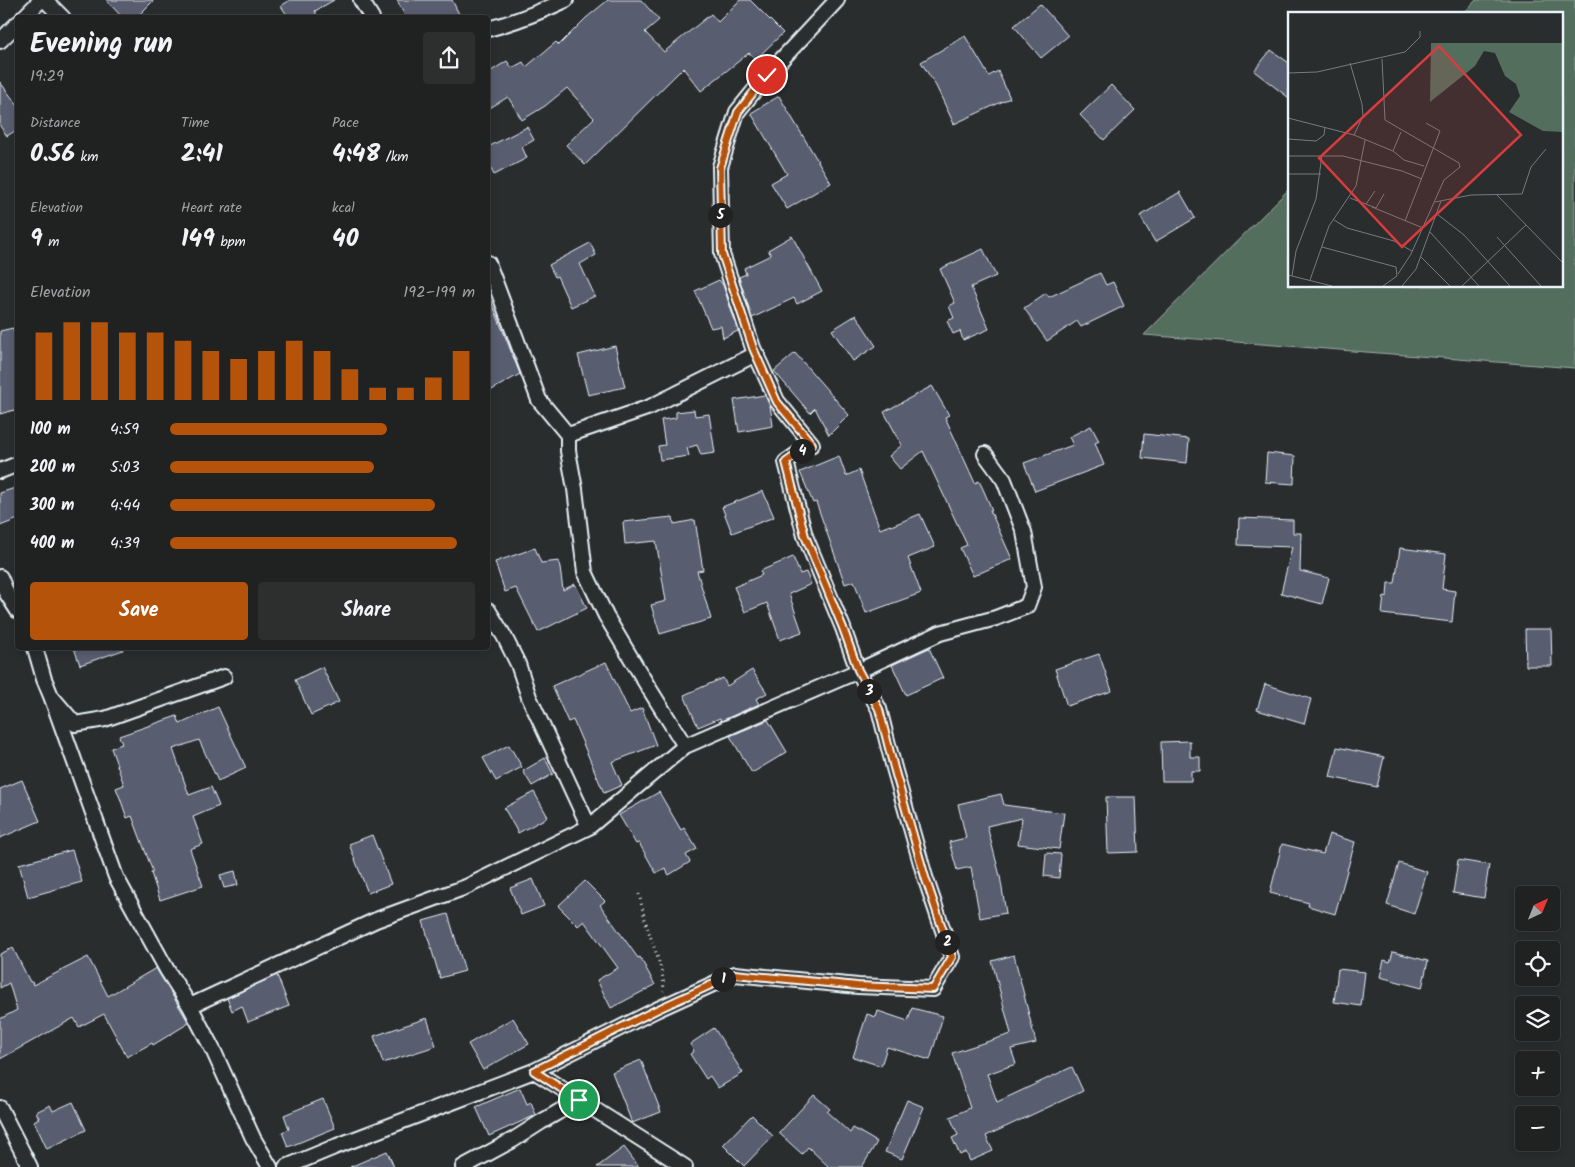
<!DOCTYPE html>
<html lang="en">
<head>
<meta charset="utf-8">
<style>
  :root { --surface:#202222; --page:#2d2f2f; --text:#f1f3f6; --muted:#a2a4a5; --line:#3d3f40; --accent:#b45309 }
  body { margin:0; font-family:Kalam,sans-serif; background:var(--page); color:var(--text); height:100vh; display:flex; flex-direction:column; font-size:19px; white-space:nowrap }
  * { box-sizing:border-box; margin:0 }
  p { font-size:16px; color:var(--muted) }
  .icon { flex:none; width:28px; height:28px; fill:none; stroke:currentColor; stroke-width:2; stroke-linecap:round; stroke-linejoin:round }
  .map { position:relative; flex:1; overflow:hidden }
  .drawer { position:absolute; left:15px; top:15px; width:475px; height:635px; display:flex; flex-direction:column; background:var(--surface); border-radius:5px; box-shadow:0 2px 8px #0003,0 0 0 1px var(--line) }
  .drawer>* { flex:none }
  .needle { width:32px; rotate:43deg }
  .buttons { position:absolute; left:1515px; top:886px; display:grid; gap:10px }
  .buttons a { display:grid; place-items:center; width:45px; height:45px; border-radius:5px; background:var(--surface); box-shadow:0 2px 8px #0003,0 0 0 1px var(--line); font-size:25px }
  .pin { position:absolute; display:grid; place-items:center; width:42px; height:42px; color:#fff; margin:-21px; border:2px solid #fff; border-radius:50%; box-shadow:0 1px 5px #0007 }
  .km { position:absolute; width:25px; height:25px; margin:-12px; border-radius:50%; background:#222; color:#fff; font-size:14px; line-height:25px; text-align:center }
  .round { display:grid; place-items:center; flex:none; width:52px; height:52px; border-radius:5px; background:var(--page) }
  .head { display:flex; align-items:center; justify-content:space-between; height:85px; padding:0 15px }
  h1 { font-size:28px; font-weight:700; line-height:38px }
  .stats { display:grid; grid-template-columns:repeat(3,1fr); gap:8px; height:85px; padding:5px 15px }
  .stats div { display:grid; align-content:center }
  .stats b { font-size:25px; font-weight:700 }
  .stats small { font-size:14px; font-weight:400 }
  .stats p { font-size:14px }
  .chart { height:140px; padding:10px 15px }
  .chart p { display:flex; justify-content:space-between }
  .chart svg { width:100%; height:90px; margin-top:5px; stroke:var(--accent); stroke-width:6 }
  .button { display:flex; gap:10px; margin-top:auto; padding:10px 15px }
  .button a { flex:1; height:58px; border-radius:5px; background:var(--accent); color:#fff; font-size:20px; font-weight:700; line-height:58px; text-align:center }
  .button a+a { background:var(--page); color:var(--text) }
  ul { padding:0 15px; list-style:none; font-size:16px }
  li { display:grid; grid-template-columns:80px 60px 1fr; align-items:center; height:38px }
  li i { height:12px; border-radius:6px; background:var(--accent) }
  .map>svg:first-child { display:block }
  .green { fill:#536e5d; stroke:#9eb0aa }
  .building { fill:#585d6f; stroke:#e8f1f8 }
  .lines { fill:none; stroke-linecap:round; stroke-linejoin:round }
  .minor-casing { stroke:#e8f1f8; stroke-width:18 }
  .path { stroke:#e8f1f8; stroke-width:3; stroke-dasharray:1 4; stroke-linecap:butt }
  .minor { stroke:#2a2d2e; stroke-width:14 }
  .route-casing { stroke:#fff; stroke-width:10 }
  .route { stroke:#b45309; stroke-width:6 }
  .inset-road { fill:none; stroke:#767b7f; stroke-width:1 }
  .view { fill:#d83c3d; fill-opacity:0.15; stroke:#d83c3d; stroke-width:2.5 }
  .inset-edge { fill:none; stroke:#e8f1f8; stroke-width:2.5 }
</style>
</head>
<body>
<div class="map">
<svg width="1575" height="1167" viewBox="0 0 1575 1167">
  <rect width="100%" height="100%" fill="#2a2d2e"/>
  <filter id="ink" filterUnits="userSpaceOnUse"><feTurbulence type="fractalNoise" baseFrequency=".02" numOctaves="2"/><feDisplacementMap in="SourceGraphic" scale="10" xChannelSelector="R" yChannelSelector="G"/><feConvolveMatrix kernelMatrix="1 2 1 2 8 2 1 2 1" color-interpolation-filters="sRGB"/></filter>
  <g filter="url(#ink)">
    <path class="green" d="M 1476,0 L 1575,0 L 1575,368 L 1144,335 L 1289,189 L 1289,286 L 1561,286 L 1561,14 L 1463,14 Z"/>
    <path class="building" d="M 106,0 L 154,0 L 136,18 L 123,18 Z
      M 290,0 L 334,0 L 315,11 L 318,18 L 289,18 L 281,6 Z
      M 397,0 L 452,0 L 461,18 L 406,18 Z
      M 608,0 L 641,0 L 659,20 L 645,32 L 664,52 L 711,14 L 718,22 L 740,0 L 750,0 L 783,33 L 756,59 L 749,53 L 701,91 L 683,68 L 585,165 L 566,145 L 594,118 L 567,88 L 545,106 L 522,120 L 508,97 L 488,109 L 488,73 L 507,61 L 512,68 L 523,62 L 526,67 L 556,42 L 559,45 L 586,18 Z
      M 1040,4 L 1068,36 L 1041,58 L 1014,26 Z
      M 965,36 L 989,76 L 998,71 L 1010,98 L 954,124 L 936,86 L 921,62 Z
      M 1271,50 L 1289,63 L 1289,98 L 1254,71 Z
      M 0,82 L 18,106 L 18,129 L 7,136 L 0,126 Z
      M 1111,85 L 1135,110 L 1104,140 L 1080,115 Z
      M 779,96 L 831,183 L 787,209 L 771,183 L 787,174 L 751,113 Z
      M 527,127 L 534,140 L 522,147 L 527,158 L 494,175 L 488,163 L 488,147 Z
      M 1180,192 L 1195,218 L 1155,242 L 1140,216 Z
      M 792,236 L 822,291 L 797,304 L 794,298 L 752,318 L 739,277 L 746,274 L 744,268 L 771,255 L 768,250 Z
      M 590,243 L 596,255 L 580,264 L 595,296 L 571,307 L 557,276 L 555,277 L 549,265 Z
      M 983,249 L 996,276 L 971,287 L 989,329 L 963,340 L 960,331 L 953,334 L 947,321 L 954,318 L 949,306 L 955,303 L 940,269 Z
      M 1100,273 L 1106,285 L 1113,282 L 1124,306 L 1081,327 L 1077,321 L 1047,341 L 1024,308 L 1046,293 L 1049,297 Z
      M 719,280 L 723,285 L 738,331 L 723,338 L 721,326 L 711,328 L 695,291 Z
      M 488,293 L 520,374 L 488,392 Z
      M 856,315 L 876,346 L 853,361 L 832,330 Z
      M 13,328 L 18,345 L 18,409 L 0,414 L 0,331 Z
      M 615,346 L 625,387 L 588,395 L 578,355 Z
      M 795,353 L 849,415 L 829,435 L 815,408 L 810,413 L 774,371 Z
      M 932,386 L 949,415 L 945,417 L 975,483 L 979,481 L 983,489 L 992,510 L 990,510 L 1012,559 L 973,576 L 960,548 L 967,545 L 923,451 L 900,469 L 889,456 L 902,445 L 884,412 Z
      M 765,395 L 770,405 L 773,426 L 739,432 L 734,400 Z
      M 694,410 L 695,416 L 709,414 L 715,453 L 701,455 L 697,445 L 687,448 L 689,456 L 660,460 L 658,446 L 665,445 L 661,420 L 676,418 L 676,412 Z
      M 1091,426 L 1099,441 L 1095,443 L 1104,465 L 1035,491 L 1024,463 L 1073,445 L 1069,437 Z
      M 1144,434 L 1189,439 L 1187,463 L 1142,458 Z
      M 1267,453 L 1295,456 L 1294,484 L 1265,482 Z
      M 839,456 L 846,476 L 859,470 L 880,529 L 890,525 L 891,526 L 920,514 L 935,547 L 908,558 L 921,593 L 866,613 L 854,581 L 845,584 L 816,502 L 813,503 L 800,472 Z
      M 18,487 L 18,519 L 0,526 L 0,493 Z
      M 763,491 L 774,517 L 732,533 L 722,507 Z
      M 673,517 L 674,524 L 695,520 L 703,570 L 697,571 L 711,619 L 660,634 L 651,605 L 666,601 L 656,541 L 625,544 L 623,522 Z
      M 1239,518 L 1293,520 L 1293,533 L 1301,533 L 1300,571 L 1329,578 L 1322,604 L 1281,593 L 1292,547 L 1238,545 Z
      M 535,548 L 541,563 L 559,561 L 563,590 L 575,584 L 587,608 L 538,632 L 516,588 L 505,592 L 495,562 Z
      M 1400,548 L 1446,554 L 1442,589 L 1455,591 L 1452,622 L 1382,614 L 1384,596 L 1387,597 L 1388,583 L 1395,583 Z
      M 793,557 L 800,574 L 806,572 L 811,584 L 789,594 L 802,632 L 780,640 L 767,603 L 745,612 L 734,587 L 762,575 L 760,571 Z
      M 1525,629 L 1551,629 L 1552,666 L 1526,666 Z
      M 74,648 L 123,648 L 123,650 L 80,665 Z
      M 929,648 L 943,678 L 906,695 L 892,665 Z
      M 1099,654 L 1112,691 L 1067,706 L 1055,669 Z
      M 606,662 L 630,713 L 642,708 L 656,745 L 612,762 L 622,785 L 604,793 L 573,720 L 568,722 L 552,686 Z
      M 322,667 L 339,702 L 311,715 L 295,680 Z
      M 752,670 L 767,693 L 756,699 L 759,704 L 721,721 L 720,718 L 698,727 L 684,695 L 723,678 L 727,686 Z
      M 1265,684 L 1311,699 L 1304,724 L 1257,710 Z
      M 218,707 L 246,768 L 218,781 L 199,740 L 173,749 L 189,795 L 211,787 L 219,806 L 193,817 L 203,844 L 190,849 L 203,886 L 160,900 L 151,873 L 153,872 L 132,816 L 127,818 L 120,798 L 116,788 L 124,785 L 111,748 L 122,744 L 119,736 L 177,716 L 180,724 Z
      M 768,720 L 787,752 L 752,773 L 730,736 Z
      M 1190,741 L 1190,757 L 1200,757 L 1200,771 L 1191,771 L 1191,781 L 1162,781 L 1161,742 Z
      M 509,745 L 522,767 L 496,781 L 483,758 Z
      M 1337,747 L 1384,757 L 1377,787 L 1330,777 Z
      M 545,758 L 553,774 L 532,786 L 523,771 Z
      M 22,780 L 40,821 L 0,838 L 0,789 Z
      M 534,792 L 548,817 L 518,833 L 504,808 Z
      M 659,792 L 681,830 L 684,828 L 697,849 L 686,855 L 690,862 L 669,875 L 665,868 L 656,873 L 639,843 L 636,844 L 619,815 Z
      M 1001,794 L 1004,805 L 1064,813 L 1059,849 L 1018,844 L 1022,818 L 987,826 L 1000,876 L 1006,913 L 980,918 L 971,867 L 957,870 L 949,842 L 966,838 L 958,804 Z
      M 1106,797 L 1136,797 L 1138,852 L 1108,853 Z
      M 1329,834 L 1355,842 L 1335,914 L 1308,906 L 1309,903 L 1270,893 L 1282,844 L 1323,854 Z
      M 372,835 L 391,884 L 368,893 L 349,844 Z
      M 72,850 L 82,882 L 28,897 L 19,864 Z
      M 1046,853 L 1061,854 L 1059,878 L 1044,876 Z
      M 1458,860 L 1489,865 L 1484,898 L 1453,893 Z
      M 1399,863 L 1427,872 L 1414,914 L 1387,905 Z
      M 235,871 L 238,885 L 224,888 L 220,875 Z
      M 533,879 L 544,906 L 521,915 L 510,888 Z
      M 585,881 L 605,901 L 600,905 L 638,958 L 640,957 L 655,985 L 611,1008 L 597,980 L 618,968 L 584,921 L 578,926 L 558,906 Z
      M 448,914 L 465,971 L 440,978 L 423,921 Z
      M 13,948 L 30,982 L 32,982 L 33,985 L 88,957 L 108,996 L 156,968 L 189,1023 L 153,1045 L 152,1043 L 127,1057 L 104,1014 L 79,1027 L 74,1018 L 0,1059 L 0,1019 L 17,1010 L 9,983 L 0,988 L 0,954 Z
      M 1393,952 L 1428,961 L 1422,988 L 1380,977 L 1384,960 L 1390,962 Z
      M 1014,955 L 1036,1043 L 1011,1049 L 1016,1064 L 987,1074 L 997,1102 L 1072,1067 L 1083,1091 L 986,1136 L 993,1151 L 970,1161 L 966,1152 L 960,1155 L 952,1138 L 958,1135 L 950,1117 L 970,1108 L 952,1053 L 1011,1034 L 992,961 Z
      M 1338,969 L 1365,972 L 1361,1006 L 1334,1002 Z
      M 277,975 L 289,1006 L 248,1022 L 242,1006 L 232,1011 L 227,998 Z
      M 912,1008 L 943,1016 L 930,1060 L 887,1047 L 881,1066 L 853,1057 L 867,1014 L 876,1017 L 878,1011 L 908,1021 Z
      M 427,1018 L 436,1046 L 383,1063 L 374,1036 Z
      M 513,1018 L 529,1044 L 483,1070 L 468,1044 Z
      M 714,1028 L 743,1073 L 718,1088 L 710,1076 L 706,1079 L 690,1054 L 694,1051 L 690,1044 Z
      M 641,1060 L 661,1112 L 632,1123 L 612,1072 Z
      M 520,1088 L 527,1104 L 531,1102 L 536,1115 L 489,1136 L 476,1107 Z
      M 814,1095 L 830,1109 L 827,1112 L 850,1133 L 853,1128 L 877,1142 L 862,1167 L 829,1167 L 808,1147 L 802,1154 L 779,1133 Z
      M 323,1099 L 335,1128 L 288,1147 L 282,1132 L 289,1129 L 284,1115 Z
      M 907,1100 L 924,1107 L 902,1159 L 885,1152 Z
      M 73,1102 L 86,1130 L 47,1149 L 34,1121 L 39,1118 L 36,1112 L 50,1105 L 53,1111 Z
      M 752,1115 L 773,1136 L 744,1166 L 723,1145 Z
      M 624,1147 L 639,1167 L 597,1167 Z
      M 387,1151 L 394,1167 L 350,1167 Z"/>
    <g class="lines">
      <g class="minor-casing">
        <path id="minor" d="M 45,0 L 63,18
          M 361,0 L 372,18
          M 23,18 L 41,0
          M 488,29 C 515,22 540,12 566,0
          M 0,41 L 18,23
          M 488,263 L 539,400 L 568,435 L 568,451 L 575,489 L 585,572 L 606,616 L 647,685 L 685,746
          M 568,435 L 650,407 L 748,358 L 757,355
          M 0,471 L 18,464
          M 0,577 L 7,594 L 18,611
          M 488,610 L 504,636 L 518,664 L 529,697 L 589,827
          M 35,648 L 44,679 L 51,696 L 75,724 L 105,719 L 224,677
          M 51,696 L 116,877 L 167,970 L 190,1006 L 214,1052 L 253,1138 L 270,1167
          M 190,1006 L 376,920 L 466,887 L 589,827 L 685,746 L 858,671 L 940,633 L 996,618 L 1027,606 L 1034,587 L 1024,532 L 1004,480 L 985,454
          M 534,1071 L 685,1167
          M 0,1108 L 30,1167
          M 286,1167 L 337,1146 L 534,1071 L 656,1010 L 735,974 L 858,986 L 933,989 L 952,957 L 925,877 L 894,768 L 879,709 L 858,671 L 843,628 L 805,536 L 786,462 L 812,444 L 777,401 L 753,348 L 722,254 L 720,167 L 737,112 L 767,75 L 837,0
          M 463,1167 L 513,1140 L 541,1122 L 579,1100"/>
      </g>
      <path class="path" d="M 639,894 C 642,906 644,918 648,929 C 652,943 667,978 663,991"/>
      <use href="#minor" class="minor"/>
    </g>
  </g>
  <g class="lines" filter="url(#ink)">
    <g class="route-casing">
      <path id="route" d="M 579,1100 L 534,1071 L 656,1010 L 735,974 L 858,986 L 933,989 L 952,957 L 925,877 L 894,768 L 879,709 L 858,670 L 843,628 L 805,536 L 786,462 L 812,444 L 777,402 L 753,348 L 722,254 L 720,168 L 738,112 L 767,75"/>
    </g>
    <use href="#route" class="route"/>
  </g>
  <g transform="translate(1288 12)">
    <rect width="275" height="275" fill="#2a2d2e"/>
    <path d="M 143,31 L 275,31 L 275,120 L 255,119 L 221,100 L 232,84 L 228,72 L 217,64 L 207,41 L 196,39 L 187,54 L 142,90 Z" fill="#536e5d"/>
    <path class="inset-road" d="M 94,47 L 97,108 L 171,151 L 172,155 L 156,168 L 123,242 L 110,262M 62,51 L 74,92 L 75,104 L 66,123M 0,61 L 29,60 L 117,40 L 132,25 L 132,19M 0,106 L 66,123 L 105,139 L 116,148 L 136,154M 0,127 L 28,129 L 36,123 L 37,115M 105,139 L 113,120M 0,144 L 55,144 L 114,159 L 134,167M 0,162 L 33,162M 208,182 L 275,251M 62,186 L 88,196 L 96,182M 147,190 L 183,183 L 234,182 L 243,155 L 258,137M 78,192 L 87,179M 84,195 L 135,216M 149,202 L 176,223 L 222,274M 46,208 L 59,216 L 106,229 L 124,239M 117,209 L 152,119 L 138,111M 142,220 L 191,274M 209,225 L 253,274M 34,235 L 108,255 L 109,264 L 95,274M 132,244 L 162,274M 0,263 L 44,274M 4,264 L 8,239 L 28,187 L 34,143M 22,268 L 41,214 L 68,174 L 77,128M 114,274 L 128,257 L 153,189M 174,274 L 238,213"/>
    <path class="view" d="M 151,34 L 233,123 L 114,235 L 31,146 Z"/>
    <rect width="275" height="275" class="inset-edge"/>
  </g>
</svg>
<div class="buttons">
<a><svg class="needle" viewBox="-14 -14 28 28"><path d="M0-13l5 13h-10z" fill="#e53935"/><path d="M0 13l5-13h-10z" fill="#a2a4a5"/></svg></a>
<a><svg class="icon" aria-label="locate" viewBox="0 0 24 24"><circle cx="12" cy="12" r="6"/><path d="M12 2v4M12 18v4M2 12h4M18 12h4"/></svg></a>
<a><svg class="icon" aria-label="layers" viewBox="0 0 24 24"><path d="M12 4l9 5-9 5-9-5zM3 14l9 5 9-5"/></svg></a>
<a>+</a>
<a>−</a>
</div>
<div class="pin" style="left:579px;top:1100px;background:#1e9e55"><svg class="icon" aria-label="arrive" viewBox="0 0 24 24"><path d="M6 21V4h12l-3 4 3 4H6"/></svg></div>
<div class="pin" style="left:767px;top:75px;background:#d93025"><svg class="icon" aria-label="check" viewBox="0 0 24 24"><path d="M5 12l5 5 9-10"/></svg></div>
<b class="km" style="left:723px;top:979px">1</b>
<b class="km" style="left:947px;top:942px">2</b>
<b class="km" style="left:869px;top:691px">3</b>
<b class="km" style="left:802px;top:451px">4</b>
<b class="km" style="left:720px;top:215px">5</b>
<section class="drawer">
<div class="head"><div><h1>Evening run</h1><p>19:29</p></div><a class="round"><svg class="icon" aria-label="share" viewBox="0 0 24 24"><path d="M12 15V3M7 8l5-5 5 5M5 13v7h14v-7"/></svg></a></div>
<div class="stats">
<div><p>Distance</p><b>0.56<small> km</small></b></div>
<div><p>Time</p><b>2:41</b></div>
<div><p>Pace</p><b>4:48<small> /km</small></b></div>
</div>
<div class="stats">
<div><p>Elevation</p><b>9<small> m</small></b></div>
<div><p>Heart rate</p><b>149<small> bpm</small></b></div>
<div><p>kcal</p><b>40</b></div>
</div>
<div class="chart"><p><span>Elevation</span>192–199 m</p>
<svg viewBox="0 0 160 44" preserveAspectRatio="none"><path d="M5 44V11M15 44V6M25 44V6M35 44V11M45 44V11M55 44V15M65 44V20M75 44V24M85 44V20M95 44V15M105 44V20M115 44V29M125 44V38M135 44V38M145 44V33M155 44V20"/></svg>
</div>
<ul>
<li><b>100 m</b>4:59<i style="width:71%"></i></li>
<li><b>200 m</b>5:03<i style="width:67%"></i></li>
<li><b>300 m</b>4:44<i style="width:87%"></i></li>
<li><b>400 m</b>4:39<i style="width:94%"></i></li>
</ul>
<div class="button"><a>Save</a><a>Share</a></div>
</section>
</div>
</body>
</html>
